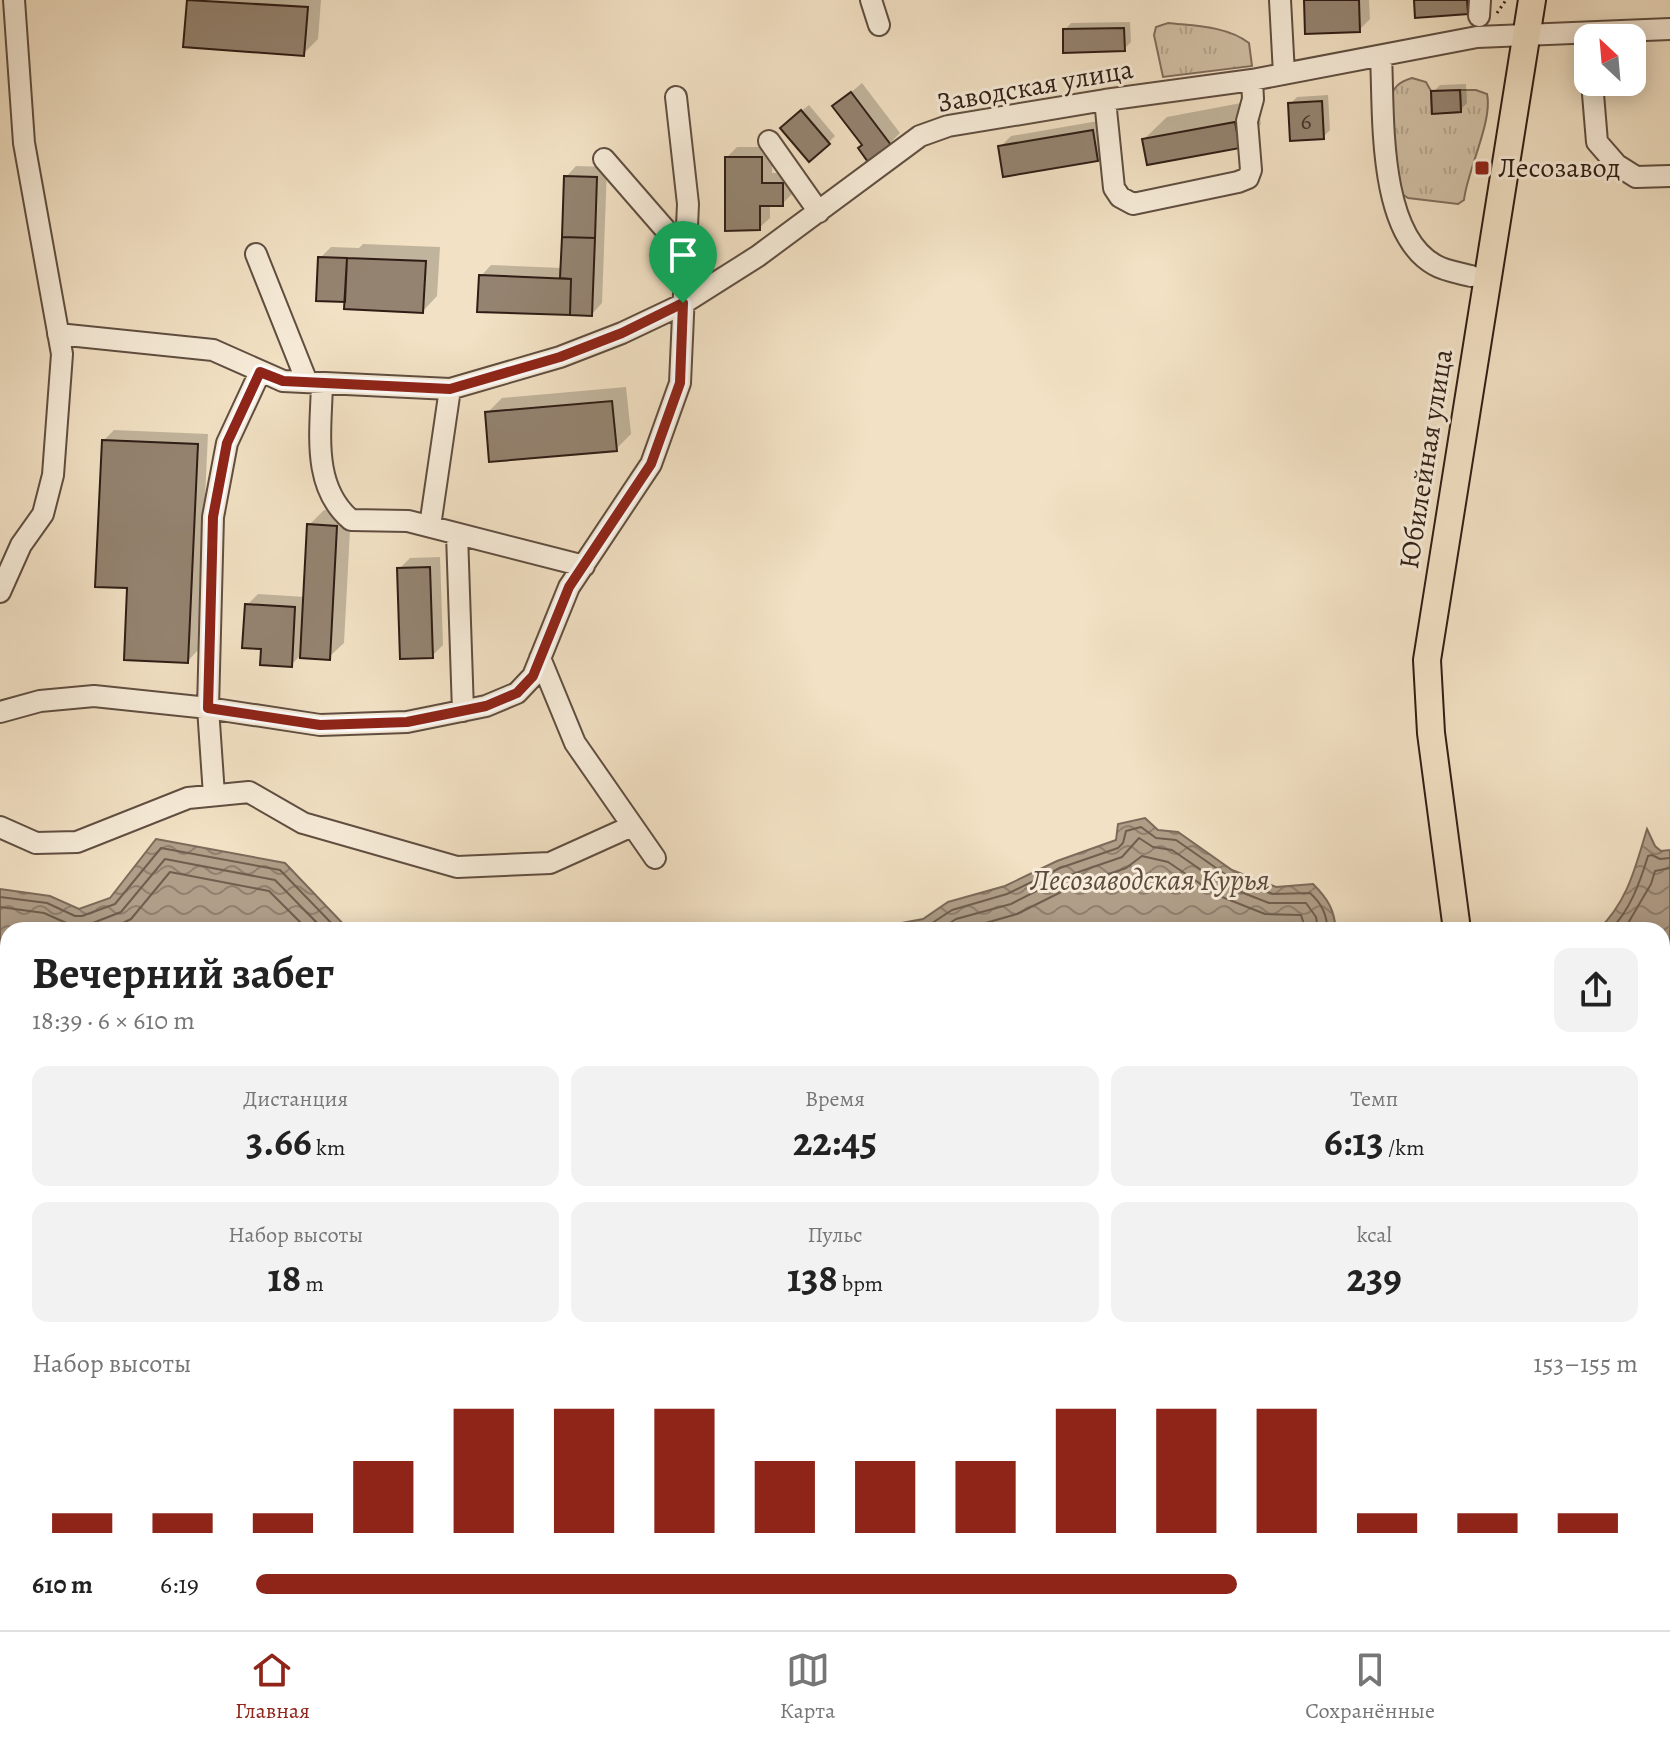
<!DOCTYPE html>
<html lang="ru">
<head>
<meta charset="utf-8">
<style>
  :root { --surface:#fff; --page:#f2f2f2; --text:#222; --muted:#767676; --line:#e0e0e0; --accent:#8f2418 }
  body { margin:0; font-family:Alegreya,serif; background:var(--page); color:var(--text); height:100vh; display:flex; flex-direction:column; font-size:30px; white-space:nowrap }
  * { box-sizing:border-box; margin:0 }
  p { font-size:26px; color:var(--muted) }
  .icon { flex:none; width:44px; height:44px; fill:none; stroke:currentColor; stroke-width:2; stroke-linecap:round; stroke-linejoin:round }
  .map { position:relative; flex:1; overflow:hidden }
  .drawer { position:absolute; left:0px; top:922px; width:1670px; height:708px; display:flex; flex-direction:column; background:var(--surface); border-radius:24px 24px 0 0; box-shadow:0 4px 20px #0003 }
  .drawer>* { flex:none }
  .needle { width:52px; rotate:334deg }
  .fabs { position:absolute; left:1574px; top:24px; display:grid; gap:16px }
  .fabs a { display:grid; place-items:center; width:72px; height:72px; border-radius:16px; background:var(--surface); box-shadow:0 4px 20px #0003; font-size:40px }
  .pin { position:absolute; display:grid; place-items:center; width:68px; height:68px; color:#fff; margin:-82px -34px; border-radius:50% 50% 50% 0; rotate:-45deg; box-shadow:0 0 8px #0007 }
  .pin .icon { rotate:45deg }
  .round { display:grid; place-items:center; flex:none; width:84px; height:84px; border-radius:16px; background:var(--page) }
  .head { display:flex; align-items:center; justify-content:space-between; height:136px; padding:0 32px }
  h1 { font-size:44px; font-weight:600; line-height:60px }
  .stats { display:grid; grid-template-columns:repeat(3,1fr); gap:12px; height:136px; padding:8px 32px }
  .stats div { display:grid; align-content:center; border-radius:16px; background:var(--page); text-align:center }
  .stats b { font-size:40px; font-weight:600 }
  .stats small { font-size:22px; font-weight:400 }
  .stats p { font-size:22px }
  .chart { height:224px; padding:16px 32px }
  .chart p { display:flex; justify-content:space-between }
  .chart svg { width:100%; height:144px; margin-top:8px; stroke:var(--accent); stroke-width:6 }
  ul { padding:0 32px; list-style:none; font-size:26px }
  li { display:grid; grid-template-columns:128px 96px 1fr; align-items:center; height:60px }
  li i { height:20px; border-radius:10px; background:var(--accent) }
  .dock { display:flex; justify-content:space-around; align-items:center; height:112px; border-top:2px solid var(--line); background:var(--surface); font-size:22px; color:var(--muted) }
  .dock a { display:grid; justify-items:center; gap:4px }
  .dock .current { color:var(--accent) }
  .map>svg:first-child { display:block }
  .grass { fill:url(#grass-tufts); stroke:#806e5e; stroke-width:2 }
  .wetland { fill:url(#wetland-marsh); stroke:#806e5e; stroke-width:2 }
  .water { fill:url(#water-waves); stroke:#7c6a5a; stroke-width:2 }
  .shadow { fill:#0003 }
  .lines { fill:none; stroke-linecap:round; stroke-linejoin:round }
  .shore { stroke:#705e4e; stroke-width:2 }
  .building { fill:#948370; stroke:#2f1d15; stroke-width:2 }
  .minor-casing { stroke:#604e41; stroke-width:24 }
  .major-casing { stroke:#2f1d15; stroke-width:30 }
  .path { stroke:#2f1d15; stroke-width:3; stroke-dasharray:2 4; stroke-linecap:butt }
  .minor { stroke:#f7ecd9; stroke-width:20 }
  .major { stroke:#f2e1c4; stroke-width:26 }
  .route-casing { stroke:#fff; stroke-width:16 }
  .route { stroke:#8f2418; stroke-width:10 }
  .poi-dot { fill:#8f2418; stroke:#f7ecd9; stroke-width:3 }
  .labels { text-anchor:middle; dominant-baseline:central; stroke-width:6; stroke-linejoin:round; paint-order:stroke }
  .number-label { font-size:24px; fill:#48362c }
  .street-label { font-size:28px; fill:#2f1d15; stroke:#f7ecd9 }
  .poi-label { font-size:28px; fill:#2f1d15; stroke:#f7ecd9; text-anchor:start }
  .water-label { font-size:30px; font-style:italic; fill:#5c4a3d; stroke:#f7ecd9 }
</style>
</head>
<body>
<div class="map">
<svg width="1670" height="1630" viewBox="0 0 1670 1630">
  <defs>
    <pattern id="grass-tufts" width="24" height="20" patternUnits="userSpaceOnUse" patternTransform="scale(2)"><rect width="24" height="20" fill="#d1c0a6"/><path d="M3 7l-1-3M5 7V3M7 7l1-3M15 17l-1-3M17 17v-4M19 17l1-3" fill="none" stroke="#b4a58e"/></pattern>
    <pattern id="wetland-marsh" width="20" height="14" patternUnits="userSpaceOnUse" patternTransform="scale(2)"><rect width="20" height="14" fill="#d1c0a6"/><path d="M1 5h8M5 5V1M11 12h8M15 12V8" fill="none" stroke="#b4a58e"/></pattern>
    <pattern id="water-waves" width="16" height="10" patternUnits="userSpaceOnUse" patternTransform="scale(2)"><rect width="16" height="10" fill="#b09e88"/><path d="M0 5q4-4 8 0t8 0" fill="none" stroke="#90806e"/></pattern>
  </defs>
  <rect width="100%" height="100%" fill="#f2e1c4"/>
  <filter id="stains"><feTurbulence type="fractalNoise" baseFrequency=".0025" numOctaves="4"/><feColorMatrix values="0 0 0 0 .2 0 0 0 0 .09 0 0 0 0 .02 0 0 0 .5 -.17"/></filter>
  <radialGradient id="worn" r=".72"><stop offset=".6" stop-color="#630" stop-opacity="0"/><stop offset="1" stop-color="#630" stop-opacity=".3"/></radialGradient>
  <path class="grass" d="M 1168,23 C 1195,26 1227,26 1249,43 L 1252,66 L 1163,77 L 1154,35 L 1156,27 Z
    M 1412,78 L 1426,82 L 1431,91 L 1432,113 L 1461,112 L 1460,90 L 1476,90 L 1487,94 C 1493,121 1467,171 1464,200 L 1458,204 L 1408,198 L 1399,192 L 1390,100 C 1393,87 1399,82 1412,78 Z
    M 1662,1520 L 1670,1523 L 1670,1630 L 1569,1630 L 1568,1622 L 1662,1622 Z"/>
  <path class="wetland" d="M 1670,1425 L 1670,1523 L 1662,1520 L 1662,1431 Z"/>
  <path class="water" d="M 1145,818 L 1158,830 L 1178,832 L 1232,870 L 1276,887 L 1313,884 C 1328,899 1334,909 1336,930 L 864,930 L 923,919 L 948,902 L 1005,886 L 1057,861 L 1116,840 L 1118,824 Z
    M 1647,829 L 1655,846 L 1661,851 L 1670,850 L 1670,1425 L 1662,1431 L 1662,930 L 1598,930 C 1628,901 1635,868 1647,829 Z
    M 156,839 L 285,863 L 349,930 L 8,930 L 8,1185 L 0,1183 L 0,889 L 50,896 L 79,909 L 110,898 Z
    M 0,1240 L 8,1242 L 8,1303 L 0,1309 Z
    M 776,1622 L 1161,1622 L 1155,1630 L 779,1630 Z"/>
  <path class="shadow" d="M 189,0 L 321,0 L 318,39 L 303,54 L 186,45 Z
    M 1306,0 L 1369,0 L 1370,19 L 1359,30 Z
    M 1130,22 L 1131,42 L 1124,49 L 1065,30 L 1071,23 Z
    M 862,83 L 900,133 L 889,144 L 864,145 L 835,106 Z
    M 1466,84 L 1467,103 L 1460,110 L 1433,92 L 1440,85 Z
    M 1328,95 L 1330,130 L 1323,137 L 1290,104 L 1297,97 Z
    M 1257,100 L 1261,124 L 1239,146 L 1144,139 L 1167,117 Z
    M 809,105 L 835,136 L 828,143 L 789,121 Z
    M 1104,120 L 1108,148 L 1098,159 L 1000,147 L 1011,136 Z
    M 737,147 L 772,147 L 772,173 L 793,173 L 793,193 L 782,204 L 770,204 L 770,218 L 759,228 L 726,158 Z
    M 576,166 L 607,167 L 602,303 L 592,314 L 481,276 L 491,265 L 562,268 L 566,177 Z
    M 363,244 L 440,247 L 437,296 L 423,311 L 347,300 L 320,258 L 331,247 L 359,248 Z
    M 626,387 L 631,434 L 616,449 L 487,413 L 502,398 Z
    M 114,430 L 208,434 L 198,650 L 188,661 L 129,586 L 104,440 Z
    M 324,510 L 351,512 L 344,643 L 329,657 L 300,656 L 291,665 L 263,647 L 247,605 L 258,594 L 306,597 L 309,525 Z
    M 440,557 L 443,645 L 432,656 L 399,569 L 410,558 Z"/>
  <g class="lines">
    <path class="shore" d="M 0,897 L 47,903 L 75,916 L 82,916 L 115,904 L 161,848 L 280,870 L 338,930
      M 0,907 L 44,913 L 73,926 L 85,926 L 121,912 L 165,859 L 275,880 L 324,930
      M 109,930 L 131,919 L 170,872 L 269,891 L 308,930
      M 911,930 L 926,927 L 952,910 L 1007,894 L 1060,868 L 1118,848 L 1123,843 L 1126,831 L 1141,827 L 1156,838 L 1176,840 L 1229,877 L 1273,894 L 1310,893 C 1322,904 1326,913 1328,930
      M 939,930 L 956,919 L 1011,904 L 1064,877 L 1122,857 L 1139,838 L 1153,847 L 1172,850 L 1223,885 L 1269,903 L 1306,903 L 1316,917 L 1318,930
      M 961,930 L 1017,914 L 1069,888 L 1126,868 L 1142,856 L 1168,862 L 1217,895 L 1265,914 L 1301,915 L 1306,930
      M 1610,930 C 1630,911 1640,882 1648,856 L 1652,855 L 1660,859 L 1670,858
      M 1624,930 L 1651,884 L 1655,871 L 1670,868"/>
  </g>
  <path class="building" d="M 187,0 L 308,7 L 304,56 L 183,47 Z
    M 1304,0 L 1359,0 L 1360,32 L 1305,34 Z
    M 1414,0 L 1467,0 L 1468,14 L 1415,18 Z
    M 1124,28 L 1125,51 L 1063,53 L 1063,29 Z
    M 1460,90 L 1461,112 L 1432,114 L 1431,91 Z
    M 851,92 L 891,145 L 868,162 L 858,148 L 862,145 L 832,106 Z
    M 1322,101 L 1324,139 L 1290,141 L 1288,103 Z
    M 801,110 L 830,144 L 809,162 L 780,128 Z
    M 1235,122 L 1240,148 L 1147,165 L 1142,139 Z
    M 1093,130 L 1098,161 L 1003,177 L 998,146 Z
    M 725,157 L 762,157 L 762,183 L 783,183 L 783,206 L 760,206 L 760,230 L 725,231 Z
    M 564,176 L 597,177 L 595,238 L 562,237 Z
    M 562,237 L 595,238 L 592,316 L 570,315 L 571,279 L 560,278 Z
    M 318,257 L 347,258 L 345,302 L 316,301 Z
    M 347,258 L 426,261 L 423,313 L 344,309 Z
    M 479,275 L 571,279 L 570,315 L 477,312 Z
    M 612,401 L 617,451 L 489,462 L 485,412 Z
    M 102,440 L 198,444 L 188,663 L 124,660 L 127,588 L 95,587 Z
    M 307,524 L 337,526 L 330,660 L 300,658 Z
    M 430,567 L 433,658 L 400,659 L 397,568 Z
    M 245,604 L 295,607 L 292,667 L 260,665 L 261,649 L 242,648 Z"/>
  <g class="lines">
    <g class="minor-casing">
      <path id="minor" d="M 871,0 L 879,25
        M 1280,0 L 1284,74
        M 1479,16 L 1480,0
        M 1381,56 C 1384,113 1377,233 1435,265 C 1445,271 1460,273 1471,276
        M 1592,82 L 1597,142 L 1617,165 L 1636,177 L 1670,176
        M 1105,100 L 1114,188 L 1120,197 L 1133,204 L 1238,182 L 1248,178 L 1251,170 L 1247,121 L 1253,99 L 1252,80
        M 769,141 L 819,212
        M 604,159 L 671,236 L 687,249
        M 256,254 L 307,382
        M 58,334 L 213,350 L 283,381 L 450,389 L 560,357 L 622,333 L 679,306 L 758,256 L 920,136 L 948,126 L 1105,100 L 1252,80 L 1477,37 L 1670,29
        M 322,383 C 321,431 311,486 351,520 L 408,521 L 584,566
        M 430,526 L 450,389
        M 457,534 L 463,711
        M 0,592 L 21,545 L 43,514 L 53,475 L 62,354 L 24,143 L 14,0
        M 540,658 L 575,743 L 655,858
        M 0,712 L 40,701 L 94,696 L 208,708 L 213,517 L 227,443 L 260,372
        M 214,795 L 208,708 L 320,725 L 407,722 L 486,706 L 517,693 L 533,676 L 569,587 L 651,464 L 680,383 L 688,204 L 676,97
        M 0,827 L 36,843 L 77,842 L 188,798 L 249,792 L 303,823 L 457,867 L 550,863 L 632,826"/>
    </g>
    <g class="major-casing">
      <path id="major" d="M 1457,930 L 1431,733 L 1427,660 L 1532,0
        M 1532,1622 L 1532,1630"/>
    </g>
    <path class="path" d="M 1497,13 L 1506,0"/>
    <use href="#minor" class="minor"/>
    <use href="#major" class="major"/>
  </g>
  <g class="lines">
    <g class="route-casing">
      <path id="route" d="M 683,303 L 680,383 L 651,464 L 569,587 L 533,676 L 517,693 L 486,706 L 407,722 L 320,725 L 208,708 L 213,517 L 227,443 L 260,372 L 283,381 L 450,389 L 560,357 L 622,333 Z"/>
    </g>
    <use href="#route" class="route"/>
  </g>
  <rect class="poi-dot" x="1474" y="160" width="16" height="16" rx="4"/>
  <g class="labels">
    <g class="number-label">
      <text x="1306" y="121">6</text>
    </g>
    <g class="street-label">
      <text transform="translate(1035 86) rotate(-10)">Заводская улица</text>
      <text transform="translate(1426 459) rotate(-81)">Юбилейная улица</text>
    </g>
    <g class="poi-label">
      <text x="1498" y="168">Лесозавод</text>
    </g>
    <g class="water-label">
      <text x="1150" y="880">Лесозаводская Курья</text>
    </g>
  </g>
  <rect width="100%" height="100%" filter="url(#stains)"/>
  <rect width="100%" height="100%" fill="url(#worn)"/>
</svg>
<div class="fabs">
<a><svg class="needle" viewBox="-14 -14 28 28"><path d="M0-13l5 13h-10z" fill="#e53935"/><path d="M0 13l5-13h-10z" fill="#767676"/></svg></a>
</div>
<div class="pin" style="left:683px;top:303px;background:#1e9e55"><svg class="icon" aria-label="arrive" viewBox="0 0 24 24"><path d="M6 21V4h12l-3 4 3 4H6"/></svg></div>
<section class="drawer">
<div class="head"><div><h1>Вечерний забег</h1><p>18:39 · 6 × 610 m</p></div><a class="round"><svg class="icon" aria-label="share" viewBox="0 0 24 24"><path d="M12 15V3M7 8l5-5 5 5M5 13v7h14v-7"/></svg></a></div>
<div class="stats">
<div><p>Дистанция</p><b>3.66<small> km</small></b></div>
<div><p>Время</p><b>22:45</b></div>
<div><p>Темп</p><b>6:13<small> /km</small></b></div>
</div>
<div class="stats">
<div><p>Набор высоты</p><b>18<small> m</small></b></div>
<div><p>Пульс</p><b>138<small> bpm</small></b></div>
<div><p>kcal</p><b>239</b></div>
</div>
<div class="chart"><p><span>Набор высоты</span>153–155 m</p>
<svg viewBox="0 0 160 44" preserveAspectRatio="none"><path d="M5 44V38M15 44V38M25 44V38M35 44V22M45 44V6M55 44V6M65 44V6M75 44V22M85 44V22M95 44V22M105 44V6M115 44V6M125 44V6M135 44V38M145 44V38M155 44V38"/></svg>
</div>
<ul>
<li><b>610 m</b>6:19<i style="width:71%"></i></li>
</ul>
</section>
</div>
<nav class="dock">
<a class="current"><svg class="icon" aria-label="home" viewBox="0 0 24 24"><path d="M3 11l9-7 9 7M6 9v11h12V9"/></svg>Главная</a>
<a><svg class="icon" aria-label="map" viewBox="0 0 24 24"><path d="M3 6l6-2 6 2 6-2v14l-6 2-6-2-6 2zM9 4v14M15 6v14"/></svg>Карта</a>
<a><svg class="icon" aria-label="saved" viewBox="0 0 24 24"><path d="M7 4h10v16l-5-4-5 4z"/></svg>Сохранённые</a>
</nav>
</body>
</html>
